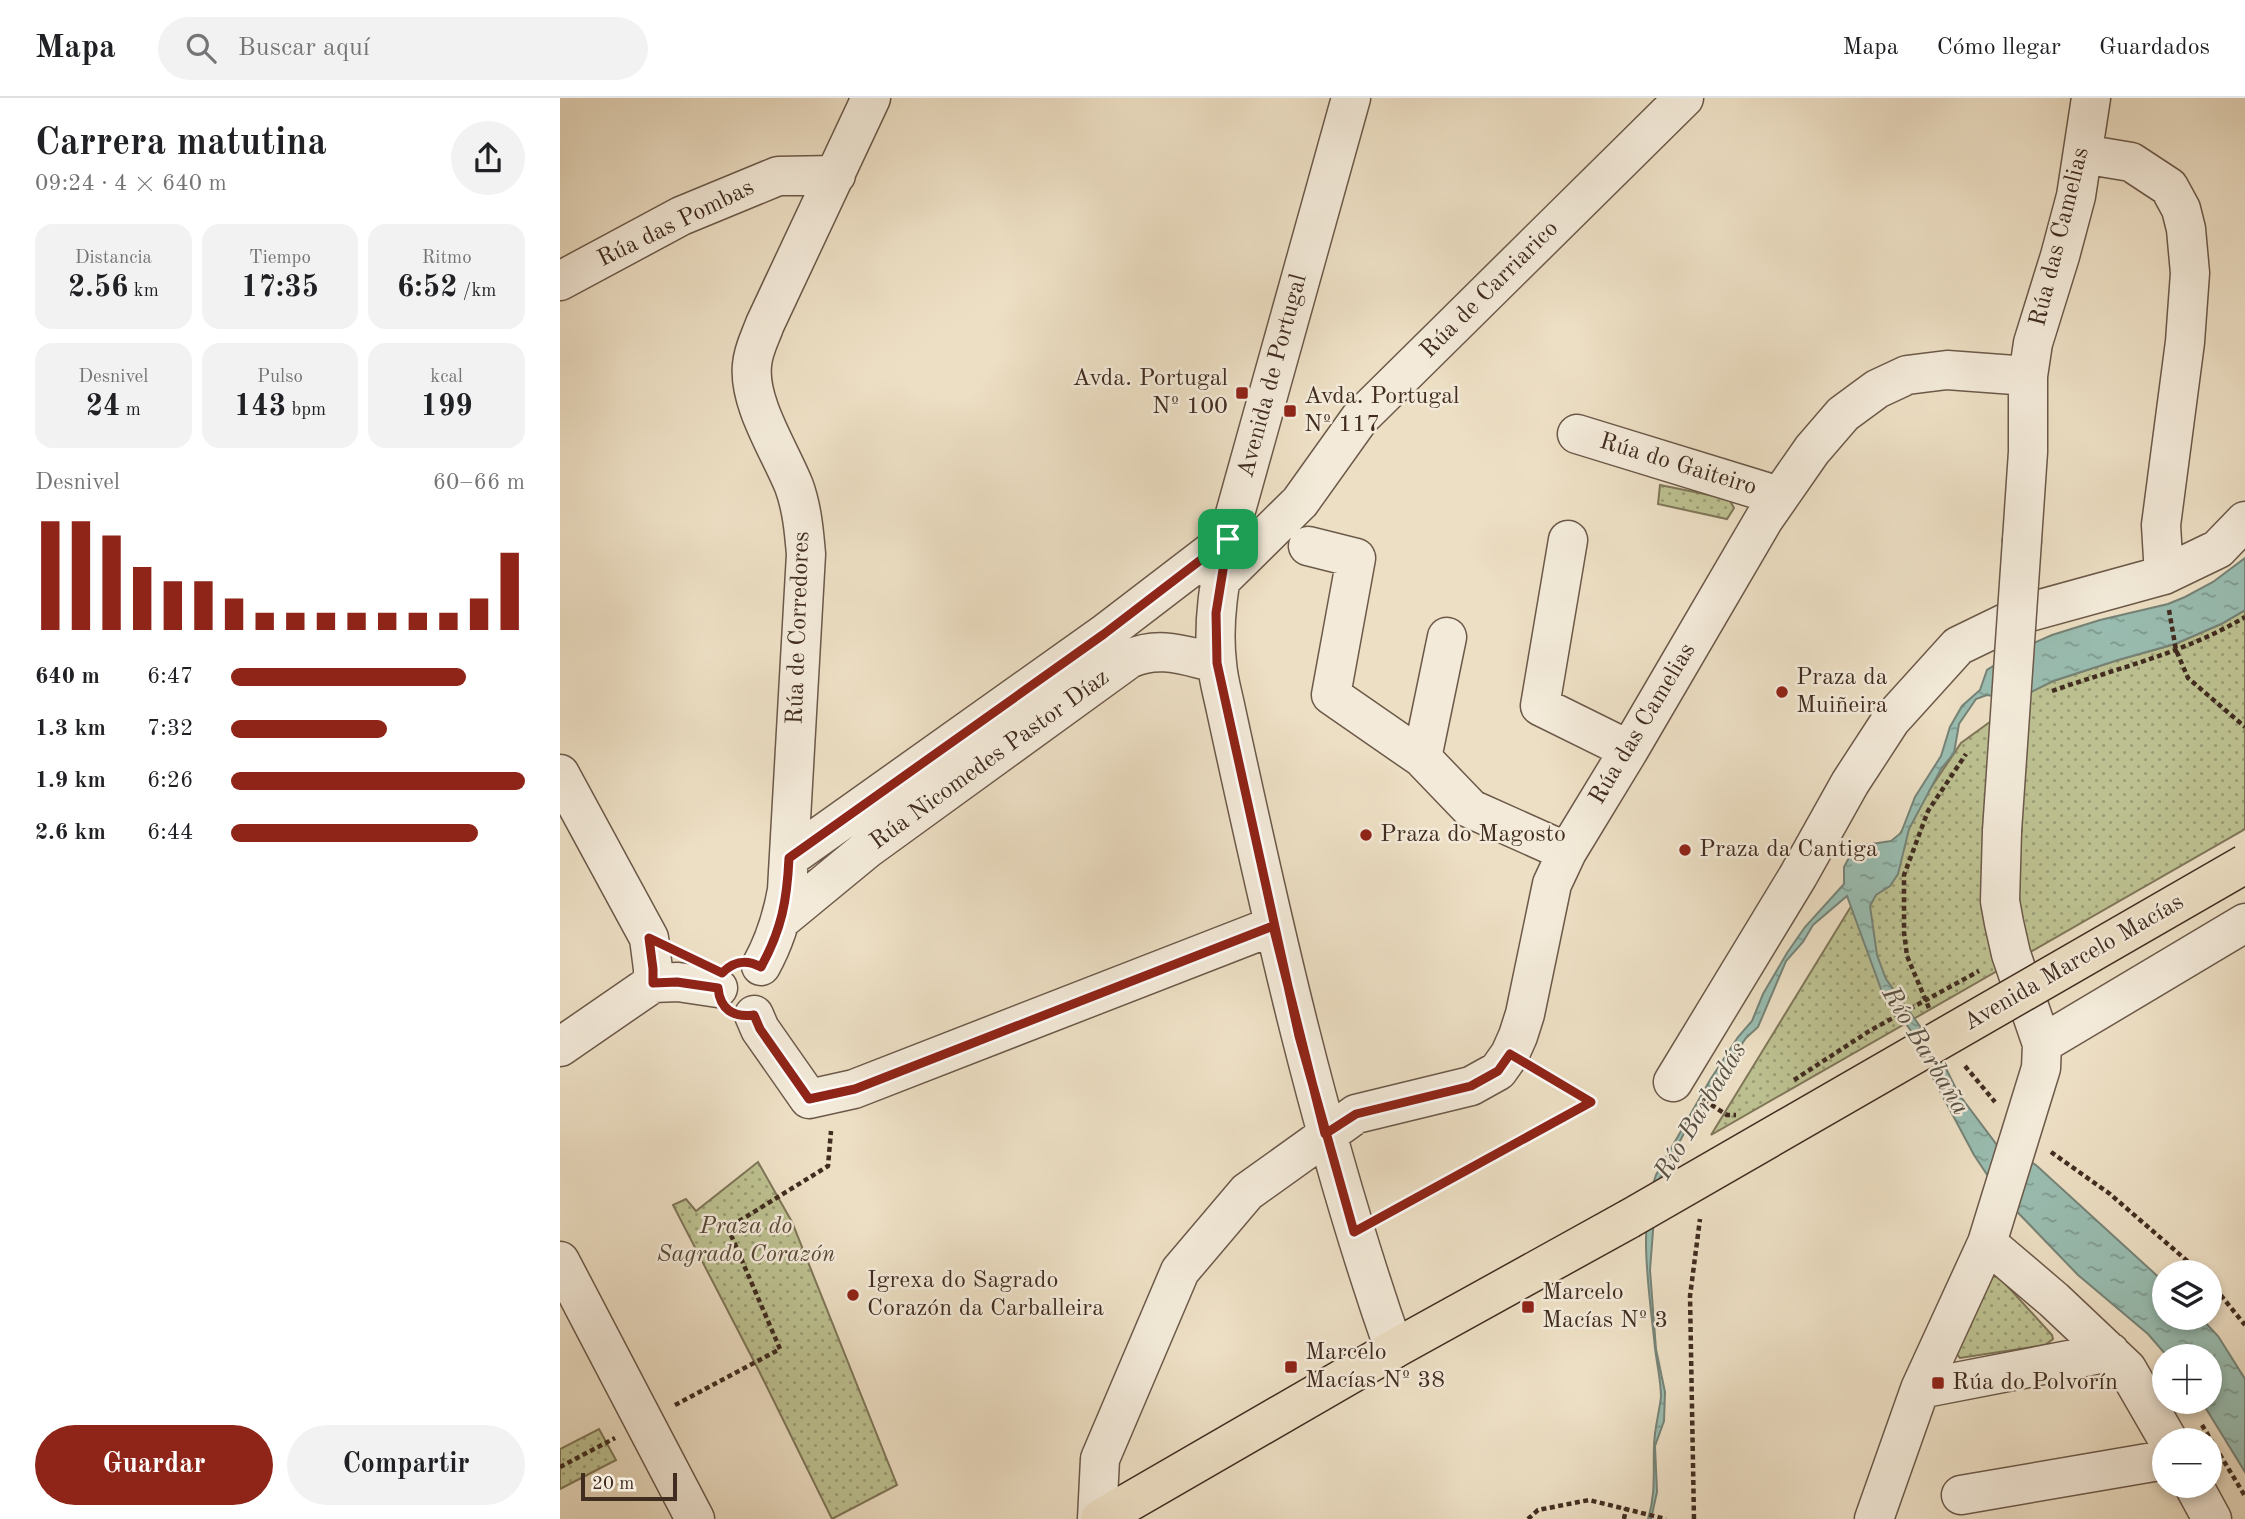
<!DOCTYPE html>
<html lang="es">
<head>
<meta charset="utf-8">
<style>
  :root { --surface:#fff; --page:#f2f2f2; --text:#202124; --muted:#757577; --line:#e0e0e0; --accent:#8f2418 }
  body { margin:0; font-family:"Old Standard TT",serif; background:var(--page); color:var(--text); height:100vh; display:flex; flex-direction:column; font-size:26px; white-space:nowrap }
  * { box-sizing:border-box; margin:0 }
  p { font-size:23px; color:var(--muted) }
  .icon { flex:none; width:38px; height:38px; fill:none; stroke:currentColor; stroke-width:2; stroke-linecap:round; stroke-linejoin:round }
  .map { position:relative; flex:1; overflow:hidden }
  .drawer { display:flex; flex-direction:column; background:var(--surface); width:560px }
  .drawer>* { flex:none }
  .buttons { position:absolute; left:1592px; top:1162px; display:grid; gap:14px }
  .buttons a { display:grid; place-items:center; width:70px; height:70px; border-radius:50%; background:var(--surface); box-shadow:0 4px 10px #0003; font-size:35px }
  .scale { position:absolute; left:21px; bottom:18px; width:96px; box-sizing:border-box; padding-left:7px; border:4px solid #412c20; border-top:0; font-size:19px; line-height:24px; white-space:nowrap; color:#412c20; -webkit-text-stroke:5px #f3ead9; paint-order:stroke }
  .pin { position:absolute; display:grid; place-items:center; width:60px; height:60px; color:#fff; margin:-30px; border-radius:14px; box-shadow:0 4px 10px #0006 }
  .round { display:grid; place-items:center; flex:none; width:74px; height:74px; border-radius:37px; background:var(--page) }
  .headline { display:flex; align-items:center; justify-content:space-between; height:119px; padding:0 35px }
  h1 { font-size:38px; font-weight:700; line-height:52px }
  .stats { display:grid; grid-template-columns:repeat(3,1fr); gap:10px; height:119px; padding:7px 35px }
  .stats div { display:grid; align-content:center; border-radius:18px; background:var(--page); text-align:center }
  .stats b { font-size:30px; font-weight:700 }
  .stats small { font-size:19px; font-weight:400 }
  .stats p { font-size:19px }
  .chart { height:196px; padding:14px 35px }
  .chart p { display:flex; justify-content:space-between }
  .chart svg { width:100%; height:126px; margin-top:7px; stroke:var(--accent); stroke-width:6 }
  .button { display:flex; gap:14px; margin-top:auto; padding:14px 35px }
  .button a { flex:1; height:80px; border-radius:42px; background:var(--accent); color:#fff; font-size:28px; font-weight:700; line-height:80px; text-align:center }
  .button a+a { background:var(--page); color:var(--text) }
  ul { padding:0 35px; list-style:none; font-size:23px }
  li { display:grid; grid-template-columns:112px 84px 1fr; align-items:center; height:52px }
  li i { height:18px; border-radius:9px; background:var(--accent) }
  header { display:flex; align-items:center; gap:42px; box-sizing:border-box; height:98px; padding:0 35px; background:var(--surface); border-bottom:2px solid var(--line) }
  header strong { font-size:33px }
  nav { display:flex; gap:38px; margin-inline-start:auto; font-size:24px }
  .search { width:490px; height:63px; background:var(--page); display:flex; align-items:center; gap:18px; box-sizing:border-box; padding:0 24px; border-radius:38px; color:var(--muted); font-size:26px }
  main { display:flex; flex:1; min-height:0 }
  .map>svg:first-child { display:block }
  .green { fill:url(#green-dots); stroke:#7f7658; stroke-width:2 }
  .water { fill:url(#water-ripples); stroke:#768377; stroke-width:2 }
  .lines { fill:none; stroke-linecap:round; stroke-linejoin:round }
  .minor-casing { stroke:#6c5949; stroke-width:41 }
  .major-casing { stroke:#412c20; stroke-width:41 }
  .path { stroke:#412c20; stroke-width:4.5; stroke-dasharray:5 3.5; stroke-linecap:butt }
  .minor { stroke:#f3ead9; stroke-width:38 }
  .major { stroke:#eddfc4; stroke-width:38 }
  .minor-bridge-casing { stroke:#6c5949; stroke-width:41; stroke-linecap:butt }
  .major-bridge-casing { stroke:#412c20; stroke-width:41; stroke-linecap:butt }
  .minor-bridge { stroke:#f3ead9; stroke-width:38 }
  .major-bridge { stroke:#eddfc4; stroke-width:38 }
  .route-casing { stroke:#fff; stroke-width:14 }
  .route { stroke:#8f2418; stroke-width:9 }
  .poi-dot { fill:#8f2418; stroke:#f3ead9; stroke-width:2.5 }
  .labels { text-anchor:middle; dominant-baseline:central; stroke-width:5; stroke-linejoin:round; paint-order:stroke }
  .street-label { font-size:24px; fill:#412c20; stroke:#f3ead9 }
  .poi-label { font-size:24px; fill:#412c20; stroke:#f3ead9; text-anchor:start }
  .park-label { font-size:24px; font-style:italic; fill:#5a4a37; stroke:#f3ead9 }
  .water-label { font-size:26px; font-style:italic; fill:#575044; stroke:#f3ead9 }
</style>
</head>
<body>
<header>
<strong>Mapa</strong>
<div class="search"><svg class="icon" aria-label="search" viewBox="0 0 24 24"><circle cx="10" cy="10" r="6"/><path d="M15 15l6 6"/></svg>Buscar aquí</div>
<nav><a>Mapa</a><a>Cómo llegar</a><a>Guardados</a></nav>
</header>
<main>
<section class="drawer">
<div class="headline"><div><h1>Carrera matutina</h1><p>09:24 · 4 × 640 m</p></div><a class="round"><svg class="icon" aria-label="share" viewBox="0 0 24 24"><path d="M12 15V3M7 8l5-5 5 5M5 13v7h14v-7"/></svg></a></div>
<div class="stats">
<div><p>Distancia</p><b>2.56<small> km</small></b></div>
<div><p>Tiempo</p><b>17:35</b></div>
<div><p>Ritmo</p><b>6:52<small> /km</small></b></div>
</div>
<div class="stats">
<div><p>Desnivel</p><b>24<small> m</small></b></div>
<div><p>Pulso</p><b>143<small> bpm</small></b></div>
<div><p>kcal</p><b>199</b></div>
</div>
<div class="chart"><p><span>Desnivel</span>60–66 m</p>
<svg viewBox="0 0 160 44" preserveAspectRatio="none"><path d="M5 44V6M15 44V6M25 44V11M35 44V22M45 44V27M55 44V27M65 44V33M75 44V38M85 44V38M95 44V38M105 44V38M115 44V38M125 44V38M135 44V38M145 44V33M155 44V17"/></svg>
</div>
<ul>
<li><b>640 m</b>6:47<i style="width:80%"></i></li>
<li><b>1.3 km</b>7:32<i style="width:53%"></i></li>
<li><b>1.9 km</b>6:26<i style="width:100%"></i></li>
<li><b>2.6 km</b>6:44<i style="width:84%"></i></li>
</ul>
<div class="button"><a>Guardar</a><a>Compartir</a></div>
</section>
<div class="map">
<svg width="1685" height="1421" viewBox="0 0 1685 1421">
  <defs>
    <pattern id="green-dots" width="8" height="8" patternUnits="userSpaceOnUse" patternTransform="scale(1.75)"><rect width="8" height="8" fill="#bdc191"/><path d="M2 2h.1M6 6h.1" fill="none" stroke="#9b9d76" stroke-width="1.8" stroke-linecap="round"/></pattern>
    <pattern id="water-ripples" width="26" height="14" patternUnits="userSpaceOnUse" patternTransform="scale(1.75)"><rect width="26" height="14" fill="#99bdb1"/><path d="M2 4q2-2 4 0t4 0M15 11q2-2 4 0t4 0" fill="none" stroke="#7e9a90"/></pattern>
  </defs>
  <rect width="100%" height="100%" fill="#eddfc4"/>
  <filter id="stains"><feTurbulence type="fractalNoise" baseFrequency=".00286" numOctaves="4"/><feColorMatrix values="0 0 0 0 .2 0 0 0 0 .09 0 0 0 0 .02 0 0 0 .5 -.17"/></filter>
  <radialGradient id="worn" r=".72"><stop offset=".6" stop-color="#630" stop-opacity="0"/><stop offset="1" stop-color="#630" stop-opacity=".3"/></radialGradient>
  <path class="green" d="M 1100,387 L 1169,401 L 1174,410 L 1167,421 L 1098,406 Z
    M 1685,512 L 1685,731 L 1151,1037 L 1290,810 L 1401,645 L 1471,594 L 1493,583 L 1558,562 L 1615,546 L 1661,526 Z
    M 198,1064 L 232,1124 L 337,1387 L 272,1421 L 199,1273 L 113,1107 L 126,1101 L 136,1113 Z
    M 1433,1178 L 1440,1180 L 1492,1237 L 1493,1241 L 1485,1247 L 1400,1260 L 1396,1255 Z
    M 39,1331 L 56,1362 L 0,1391 L 0,1351 Z"/>
  <path class="water" d="M 1685,460 L 1685,512 L 1661,526 L 1615,546 L 1558,562 L 1493,583 L 1471,594 L 1439,599 L 1427,597 L 1416,601 L 1399,626 L 1394,655 L 1381,671 L 1349,731 L 1338,776 L 1330,788 L 1316,797 L 1310,808 L 1317,857 L 1326,881 L 1377,952 L 1398,995 L 1446,1059 L 1470,1063 L 1477,1068 L 1605,1185 L 1605,1220 L 1641,1220 L 1658,1238 L 1685,1281 L 1685,1374 L 1642,1304 L 1650,1304 L 1650,1258 L 1607,1258 L 1588,1236 L 1518,1177 L 1440,1096 L 1414,1057 L 1373,980 L 1359,944 L 1321,891 L 1287,798 L 1253,827 L 1243,844 L 1226,863 L 1198,929 L 1186,940 L 1136,1013 L 1099,1082 L 1096,1094 L 1090,1172 L 1096,1251 L 1105,1294 L 1104,1323 L 1095,1348 L 1097,1394 L 1091,1421 L 1088,1421 C 1096,1395 1093,1376 1094,1349 C 1094,1332 1099,1316 1101,1299 C 1101,1283 1097,1267 1095,1250 C 1090,1197 1077,1128 1096,1077 L 1150,982 L 1178,939 L 1192,923 L 1203,896 L 1227,855 L 1245,829 L 1284,786 L 1284,769 L 1291,756 L 1305,747 L 1331,743 L 1341,735 L 1355,699 L 1381,658 L 1390,629 L 1402,608 L 1420,592 L 1427,572 L 1460,551 L 1492,537 L 1540,522 L 1608,506 L 1625,499 L 1653,484 Z"/>
  <g class="lines">
    <g class="minor-casing">
      <path id="minor" d="M 791,0 L 668,441 C 660,482 652,523 657,565 C 658,581 663,597 666,612 C 713,828 761,1043 834,1251
        M 1523,56 L 1571,64 L 1609,89 L 1621,111 L 1626,131 L 1630,175 L 1625,244 L 1601,427 L 1604,477
        M 0,183 L 121,118 L 218,78 L 276,77
        M 1017,336 L 1219,398
        M 1008,442 L 980,608 L 1069,652
        M 1462,442 L 1468,354 L 1468,278 L 1473,245 L 1500,158 L 1516,98 L 1531,0
        M 748,448 L 796,460 L 771,597 L 862,660 L 911,711 L 1007,754
        M 659,484 L 740,404 L 800,320 L 1124,0
        M 862,660 L 887,539
        M 0,676 L 89,840 L 93,871 L 93,885
        M 229,760 L 544,536 L 668,441
        M 222,821 L 307,751 L 569,561 C 600,547 625,558 657,565
        M 201,868 C 215,843 222,820 227,792 L 246,456 C 244,433 242,410 234,388 C 220,353 188,305 192,267 C 193,252 200,240 205,226 L 311,0
        M 194,917 L 200,931 L 249,1001 L 294,991 L 713,828
        M 1482,946 L 1685,825
        M 0,949 L 93,885 L 118,884 L 158,890
        M 1113,984 L 1238,778 L 1290,685 L 1331,622 L 1398,548 L 1466,515 L 1604,477 L 1658,451 L 1685,423
        M 1427,1145 L 1494,1202 L 1567,1271 L 1608,1342
        M 0,1163 L 135,1421
        M 1360,1291 L 1550,1254
        M 1634,1388 L 1652,1421
        M 1401,1397 L 1605,1362
        M 537,1421 L 540,1361 L 620,1173 L 687,1094 L 796,1016 L 911,988 L 938,973 L 950,956 L 958,938 L 965,916 L 992,786 L 1007,754 L 1069,652 L 1204,421 L 1252,352 L 1283,316 L 1317,291 L 1347,277 L 1387,272 L 1468,278
        M 1314,1421 L 1360,1291 L 1427,1145 L 1481,970 L 1482,946 L 1451,856 L 1444,825 L 1440,803 L 1442,733"/>
    </g>
    <g class="major-casing">
      <path id="major" d="M 540,1421 L 834,1251 L 1069,1121"/>
    </g>
    <path class="path" d="M 1609,512 L 1616,552 L 1628,580 L 1685,629
      M 1492,593 C 1557,570 1625,555 1685,519
      M 1369,910 L 1347,858 L 1344,834 L 1344,777 L 1368,713 L 1406,656
      M 1405,968 L 1435,1004
      M 978,972 L 1031,1003
      M 1234,982 L 1311,932 L 1419,873
      M 1144,1002 L 1167,1017 L 1176,1017
      M 1491,1054 L 1550,1096 L 1640,1174
      M 826,1117 L 1031,1004
      M 1650,1184 L 1685,1227
      M 115,1307 L 220,1251 L 168,1130 L 268,1068 L 271,1033
      M 1642,1327 L 1685,1398
      M 0,1369 L 55,1340
      M 968,1421 L 978,1412 L 1029,1402 L 1106,1421
      M 1064,1421 L 1066,1410
      M 1134,1421 L 1130,1198 L 1140,1121"/>
    <use href="#minor" class="minor"/>
    <use href="#major" class="major"/>
    <g class="minor-bridge-casing">
      <path id="minor-bridge" d="M 1442,733 L 1462,442"/>
    </g>
    <g class="major-bridge-casing">
      <path id="major-bridge" d="M 1069,1121 L 1685,766"/>
    </g>
    <use href="#minor-bridge" class="minor-bridge"/>
    <use href="#major-bridge" class="major-bridge"/>
  </g>
  <g class="lines">
    <g class="route-casing">
      <path id="route" d="M 668,441 L 544,536 L 229,760 C 227,802 222,831 201,869 C 186,861 174,863 162,875 L 89,840 L 93,871 L 93,885 L 117,884 L 158,890 C 160,911 173,920 194,917 L 200,931 L 249,1001 L 295,991 L 713,828 L 765,1036 L 796,1016 L 911,988 L 938,973 L 950,956 L 1031,1004 L 794,1134 L 739,938 L 657,565 L 656,515 L 668,441"/>
    </g>
    <use href="#route" class="route"/>
  </g>
  <g class="poi-dot">
    <rect x="675" y="288" width="14" height="14" rx="3.5"/>
    <rect x="723" y="306" width="14" height="14" rx="3.5"/>
    <circle cx="1222" cy="594" r="7"/>
    <circle cx="806" cy="737" r="7"/>
    <circle cx="1125" cy="752" r="7"/>
    <circle cx="293" cy="1197" r="7"/>
    <rect x="961" y="1202" width="14" height="14" rx="3.5"/>
    <rect x="724" y="1262" width="14" height="14" rx="3.5"/>
    <rect x="1371" y="1278" width="14" height="14" rx="3.5"/>
  </g>
  <g class="labels">
    <g class="street-label">
      <text transform="translate(116 126) rotate(-26)">Rúa das Pombas</text>
      <text transform="translate(1500 139) rotate(-76)">Rúa das Camelias</text>
      <text transform="translate(930 192) rotate(-45)">Rúa de Carriarico</text>
      <text transform="translate(713 278) rotate(-75)">Avenida de Portugal</text>
      <text transform="translate(1118 367) rotate(17)">Rúa do Gaiteiro</text>
      <text transform="translate(239 530) rotate(-88)">Rúa de Corredores</text>
      <text transform="translate(1083 626) rotate(-59)">Rúa das Camelias</text>
      <text transform="translate(430 662) rotate(-36)">Rúa Nicomedes Pastor Díaz</text>
      <text transform="translate(1514 865) rotate(-30)">Avenida Marcelo Macías</text>
    </g>
    <g class="poi-label">
      <text x="668" y="281" text-anchor="end">Avda. Portugal<tspan x="668" dy="28">Nº 100</tspan></text>
      <text x="744" y="299">Avda. Portugal<tspan x="744" dy="28">Nº 117</tspan></text>
      <text x="1236" y="580">Praza da<tspan x="1236" dy="28">Muiñeira</tspan></text>
      <text x="820" y="737">Praza do Magosto</text>
      <text x="1139" y="752">Praza da Cantiga</text>
      <text x="307" y="1183">Igrexa do Sagrado<tspan x="307" dy="28">Corazón da Carballeira</tspan></text>
      <text x="982" y="1195">Marcelo<tspan x="982" dy="28">Macías Nº 3</tspan></text>
      <text x="745" y="1255">Marcelo<tspan x="745" dy="28">Macías Nº 38</tspan></text>
      <text x="1392" y="1285">Rúa do Polvorín</text>
    </g>
    <g class="park-label">
      <text x="186" y="1129">Praza do<tspan x="186" dy="28">Sagrado Corazón</tspan></text>
    </g>
    <g class="water-label">
      <text transform="translate(1365 953) rotate(59)">Río Barbaña</text>
      <text transform="translate(1141 1013) rotate(-59)">Río Barbadás</text>
    </g>
  </g>
  <rect width="100%" height="100%" filter="url(#stains)"/>
  <rect width="100%" height="100%" fill="url(#worn)"/>
</svg>
<div class="buttons">
<a><svg class="icon" aria-label="layers" viewBox="0 0 24 24"><path d="M12 4l9 5-9 5-9-5zM3 14l9 5 9-5"/></svg></a>
<a>+</a>
<a>−</a>
</div>
<div class="scale">20 m</div>
<div class="pin" style="left:668px;top:441px;background:#1e9e55"><svg class="icon" aria-label="arrive" viewBox="0 0 24 24"><path d="M6 21V4h12l-3 4 3 4H6"/></svg></div>
</div>
</main>
</body>
</html>
